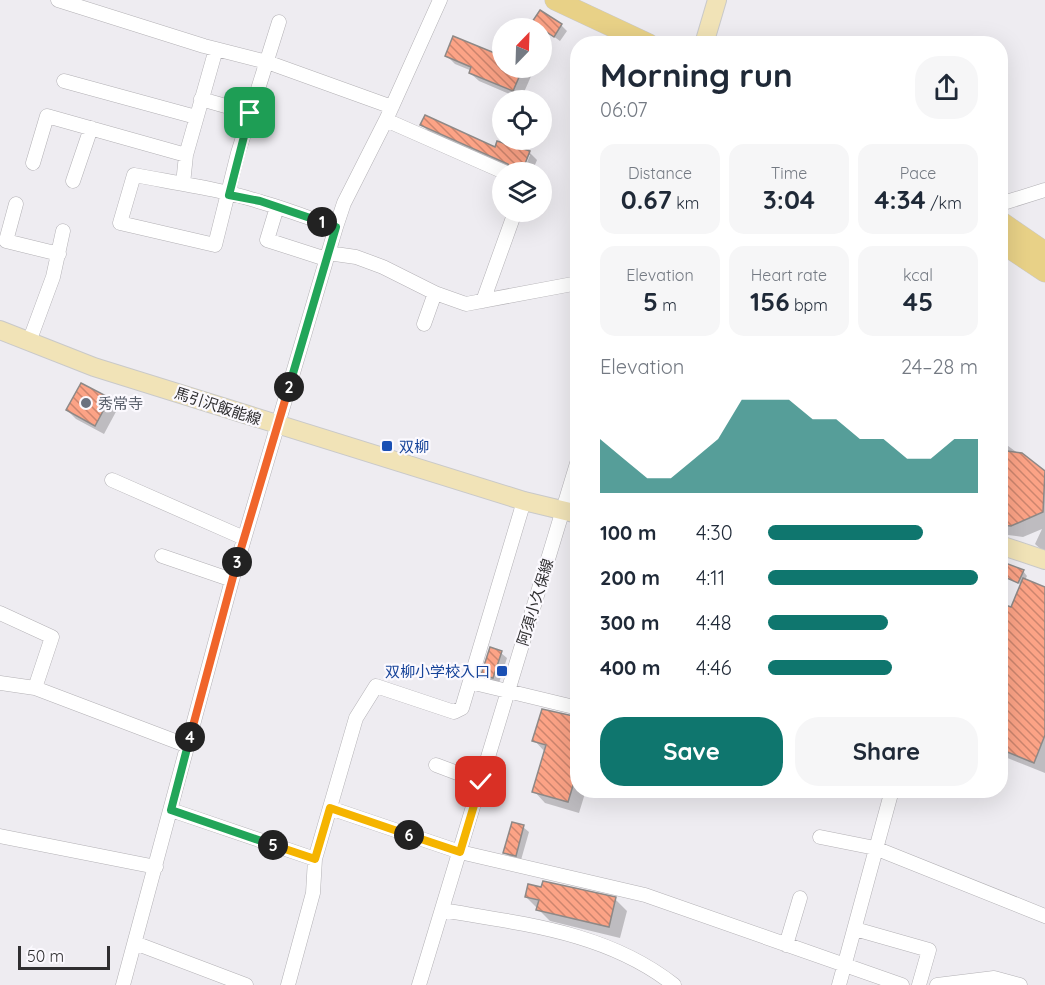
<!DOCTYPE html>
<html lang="en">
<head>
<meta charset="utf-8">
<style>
  :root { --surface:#fff; --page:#f6f6f7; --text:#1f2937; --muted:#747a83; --accent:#0f766e }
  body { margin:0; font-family:Quicksand,"Noto Sans JP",sans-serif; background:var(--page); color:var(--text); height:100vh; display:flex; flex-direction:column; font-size:22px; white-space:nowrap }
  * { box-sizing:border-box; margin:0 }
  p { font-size:20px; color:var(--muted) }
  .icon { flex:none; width:33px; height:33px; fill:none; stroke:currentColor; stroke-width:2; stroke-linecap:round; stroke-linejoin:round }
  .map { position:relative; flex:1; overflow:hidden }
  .drawer { position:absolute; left:570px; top:36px; width:438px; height:762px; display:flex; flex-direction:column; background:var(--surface); border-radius:24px; box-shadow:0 6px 24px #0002 }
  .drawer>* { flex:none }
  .needle { width:39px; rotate:23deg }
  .controls { position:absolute; left:492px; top:18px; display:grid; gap:12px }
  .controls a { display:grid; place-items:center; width:60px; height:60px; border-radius:50%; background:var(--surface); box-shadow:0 6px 24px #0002; font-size:30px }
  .scale { position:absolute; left:18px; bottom:15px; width:92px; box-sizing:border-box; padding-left:6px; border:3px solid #2f2e30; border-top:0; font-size:16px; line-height:21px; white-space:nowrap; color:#2f2e30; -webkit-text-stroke:4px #fbf9fe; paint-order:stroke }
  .pin { position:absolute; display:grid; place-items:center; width:51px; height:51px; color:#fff; margin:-26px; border-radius:12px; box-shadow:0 3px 9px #0006 }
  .km { position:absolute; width:30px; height:30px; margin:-15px; border-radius:50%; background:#222; color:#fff; font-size:16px; line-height:30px; text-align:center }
  .round { display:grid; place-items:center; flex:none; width:63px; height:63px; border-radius:24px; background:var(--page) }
  .head { display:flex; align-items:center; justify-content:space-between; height:102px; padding:0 30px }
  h1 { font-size:33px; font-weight:700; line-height:45px }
  .figures { display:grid; grid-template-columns:repeat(3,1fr); gap:9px; height:102px; padding:6px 30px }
  .figures div { display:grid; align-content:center; border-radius:15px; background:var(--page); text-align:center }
  .figures b { font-size:26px; font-weight:700 }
  .figures small { font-size:16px; font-weight:400 }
  .figures p { font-size:16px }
  .chart { height:168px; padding:12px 30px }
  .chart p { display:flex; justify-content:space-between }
  .chart svg { width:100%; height:108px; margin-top:6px; fill:var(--accent); opacity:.7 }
  .primary-button { display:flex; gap:12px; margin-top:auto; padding:12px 30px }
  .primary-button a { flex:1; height:69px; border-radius:24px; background:var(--accent); color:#fff; font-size:24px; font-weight:700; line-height:69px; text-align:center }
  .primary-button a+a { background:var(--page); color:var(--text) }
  ul { padding:0 30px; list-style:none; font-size:20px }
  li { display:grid; grid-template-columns:96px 72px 1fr; align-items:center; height:45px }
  li i { height:15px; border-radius:8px; background:var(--accent) }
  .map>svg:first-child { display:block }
  .shadow { fill:#0003 }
  .building { fill:url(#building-back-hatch); stroke:#8e8987; stroke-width:1.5 }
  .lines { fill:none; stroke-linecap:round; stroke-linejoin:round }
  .minor-casing { stroke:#b3b1b5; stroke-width:15 }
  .major-casing { stroke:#c9c9c9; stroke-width:20 }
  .highway-casing { stroke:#c9c9c9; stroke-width:21 }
  .minor { stroke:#fff; stroke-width:14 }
  .major { stroke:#f1e3b7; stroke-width:18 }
  .highway { stroke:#e8d187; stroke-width:20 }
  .split-1-casing { stroke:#fff; stroke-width:12 }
  .split-2-casing { stroke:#fff; stroke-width:12 }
  .split-3-casing { stroke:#fff; stroke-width:12 }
  .split-4-casing { stroke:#fff; stroke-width:12 }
  .split-5-casing { stroke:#fff; stroke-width:12 }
  .split-6-casing { stroke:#fff; stroke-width:12 }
  .split-7-casing { stroke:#fff; stroke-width:12 }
  .split-1 { stroke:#22a559; stroke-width:8 }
  .split-2 { stroke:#22a559; stroke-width:8 }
  .split-3 { stroke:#f0652b; stroke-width:8 }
  .split-4 { stroke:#f0652b; stroke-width:8 }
  .split-5 { stroke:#22a559; stroke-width:8 }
  .split-6 { stroke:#f5b400; stroke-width:8 }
  .split-7 { stroke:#f5b400; stroke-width:8 }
  .worship-dot { fill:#6b7280; stroke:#fbf9fe; stroke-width:2 }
  .transit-dot { fill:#1a4fb4; stroke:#fbf9fe; stroke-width:2 }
  .labels { text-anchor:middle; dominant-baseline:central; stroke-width:4.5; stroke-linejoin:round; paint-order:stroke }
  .worship-label { font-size:15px; fill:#5b616d; stroke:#fbf9fe; text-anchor:start }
  .street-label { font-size:15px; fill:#2f2e30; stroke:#fbf9fe }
  .transit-label { font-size:15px; fill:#164399; stroke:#fbf9fe; text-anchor:start }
</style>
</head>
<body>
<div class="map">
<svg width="1045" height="985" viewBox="0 0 1045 985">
  <defs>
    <pattern id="building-back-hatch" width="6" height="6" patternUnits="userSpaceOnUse" patternTransform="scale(1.5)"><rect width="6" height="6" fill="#fca386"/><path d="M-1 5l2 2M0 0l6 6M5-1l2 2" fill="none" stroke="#cc856e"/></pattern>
  </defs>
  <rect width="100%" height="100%" fill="#eeecf1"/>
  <path class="shadow" d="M 534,22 L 561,25 L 567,31 L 560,41 Z
    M 454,38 L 502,58 L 502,68 L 525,68 L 532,74 L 521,99 L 479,81 L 470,73 L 472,71 L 455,64 L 446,55 Z
    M 422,125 L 496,149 L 529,152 L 537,160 L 532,172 L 523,172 L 530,155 L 527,155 L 520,172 L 517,172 L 430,133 Z
    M 81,385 L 109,400 L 118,408 L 104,434 L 76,419 L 67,410 Z
    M 1000,440 L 1045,473 L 1045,553 L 1035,544 L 1042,529 L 1023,537 L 1000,534 Z
    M 1023,571 L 1027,576 L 1025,580 L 1045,588 L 1045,773 L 1000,755 L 1000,604 L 1012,609 L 1022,585 L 1000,574 Z
    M 501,653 L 507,658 L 499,683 L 488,681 L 483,675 Z
    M 578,718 L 578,790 L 586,790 L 579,813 L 545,803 L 534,791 L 545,752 L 534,740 Z
    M 523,827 L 529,832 L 521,860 L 511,858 L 505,852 Z
    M 526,897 L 615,899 L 627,911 L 620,938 L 550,921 Z"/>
  <path class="building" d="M 540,10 L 562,24 L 554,37 L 532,22 Z
    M 453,36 L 502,56 L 502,68 L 523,68 L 513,91 L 469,73 L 471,67 L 445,56 Z
    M 425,115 L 495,147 L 497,141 L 530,151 L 523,169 L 515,166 L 513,171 L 508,164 L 420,125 Z
    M 81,383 L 110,398 L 95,426 L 66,410 Z
    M 1000,450 L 1022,453 L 1045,471 L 1043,512 L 1011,526 L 1002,525 L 1006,495 L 1000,494 Z
    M 1000,561 L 1024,570 L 1018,583 L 1000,575 Z
    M 1023,578 L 1045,587 L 1045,735 L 1034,763 L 1000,749 L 1000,603 L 1011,607 Z
    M 490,647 L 502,651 L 493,678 L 481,675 Z
    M 542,709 L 578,717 L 578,769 L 568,802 L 532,792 L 546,745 L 532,741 Z
    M 512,822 L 524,825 L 516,856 L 503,853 Z
    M 543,881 L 616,897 L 609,927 L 536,910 L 539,900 L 525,897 L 528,884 L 541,887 Z"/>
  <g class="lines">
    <g class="minor-casing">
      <path id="minor" d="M 58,0 L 204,46 L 267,62 L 392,107
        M 279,22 L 238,153 L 215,245 L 120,223 L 134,175 C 176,183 220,189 261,202 C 286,209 311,219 336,227
        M 64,81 L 196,117
        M 201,99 L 250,113
        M 386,120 L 504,172
        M 33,163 L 47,116 L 186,155
        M 73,181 L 91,128
        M 183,184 L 186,155 L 216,49
        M 16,204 L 6,241 L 59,254
        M 1000,204 L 1045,190
        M 277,207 L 267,240 L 326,259
        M 328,253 L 356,257 L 383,267 L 435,293 L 466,304 L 578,283
        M 483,301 L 515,212
        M 424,324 L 435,293
        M 29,342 L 53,277 L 63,231
        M 112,480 L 244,538
        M 162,556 L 232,580
        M 0,613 L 52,637 L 35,688
        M 470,682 L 578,708
        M 0,683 L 35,688 L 188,746
        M 436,765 L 481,782
        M 330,808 L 460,852 L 645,895 L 902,985
        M 171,810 L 315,859
        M 0,836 L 156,867
        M 820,837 L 875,848 L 1045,916
        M 442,910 C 523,924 607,932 674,985
        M 855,929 L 929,950 L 919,985
        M 135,943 L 246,985
        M 786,945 L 800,898
        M 123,985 L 232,580 L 336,227 L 344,203 L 386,120 L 440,0
        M 288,985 L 313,893 L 315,859 L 356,718 L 376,686 L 454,712 L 462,708 L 524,501
        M 419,985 L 578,460
        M 839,985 L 892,790
        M 937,985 L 994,978 L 1020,985"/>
    </g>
    <g class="major-casing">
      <path id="major" d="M 704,44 L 717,0
        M 0,330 L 94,367 L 524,501 L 578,514
        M 1000,545 L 1045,560"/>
    </g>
    <g class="highway-casing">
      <path id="highway" d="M 555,0 L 649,44
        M 1000,221 L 1045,252
        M 1000,242 L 1045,272"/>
    </g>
    <use href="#minor" class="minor"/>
    <use href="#major" class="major"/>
    <use href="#highway" class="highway"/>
  </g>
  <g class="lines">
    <g class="split-1-casing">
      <path id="split-1" d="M 250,113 L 229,195 L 260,201 L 322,222"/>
    </g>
    <g class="split-2-casing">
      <path id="split-2" d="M 289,387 L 336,227 L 322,222"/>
    </g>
    <g class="split-3-casing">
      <path id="split-3" d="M 237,562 L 289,387"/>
    </g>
    <g class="split-4-casing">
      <path id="split-4" d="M 190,737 L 237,562"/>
    </g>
    <g class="split-5-casing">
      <path id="split-5" d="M 190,737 L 171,810 L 273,845"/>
    </g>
    <g class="split-6-casing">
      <path id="split-6" d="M 273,845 L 315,859 L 330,808 L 409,835"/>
    </g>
    <g class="split-7-casing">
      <path id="split-7" d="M 409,835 L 460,852 L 481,782"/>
    </g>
    <use href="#split-1" class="split-1"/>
    <use href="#split-2" class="split-2"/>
    <use href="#split-3" class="split-3"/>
    <use href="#split-4" class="split-4"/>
    <use href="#split-5" class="split-5"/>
    <use href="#split-6" class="split-6"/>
    <use href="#split-7" class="split-7"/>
  </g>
  <circle class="worship-dot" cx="86" cy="403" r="6"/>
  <g class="transit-dot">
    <rect x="381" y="440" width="12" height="12" rx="3"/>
    <rect x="496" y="665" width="12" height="12" rx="3"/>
  </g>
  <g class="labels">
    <g class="worship-label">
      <text x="98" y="403">秀常寺</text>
    </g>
    <g class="street-label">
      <text transform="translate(218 406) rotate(18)">馬引沢飯能線</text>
      <text transform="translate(535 602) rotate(-73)">阿須小久保線</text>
    </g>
    <g class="transit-label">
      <text x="399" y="446">双柳</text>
      <text x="490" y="671" text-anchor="end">双柳小学校入口</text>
    </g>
  </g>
</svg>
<div class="controls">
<a><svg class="needle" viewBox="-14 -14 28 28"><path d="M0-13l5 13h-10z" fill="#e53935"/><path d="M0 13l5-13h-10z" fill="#747a83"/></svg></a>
<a><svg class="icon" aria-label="locate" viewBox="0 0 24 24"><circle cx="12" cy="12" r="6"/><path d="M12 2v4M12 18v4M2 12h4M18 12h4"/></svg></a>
<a><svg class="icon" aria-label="layers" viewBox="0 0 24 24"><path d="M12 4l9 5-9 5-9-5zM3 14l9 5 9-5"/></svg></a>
</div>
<div class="scale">50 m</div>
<div class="pin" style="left:250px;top:113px;background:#1e9e55"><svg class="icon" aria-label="arrive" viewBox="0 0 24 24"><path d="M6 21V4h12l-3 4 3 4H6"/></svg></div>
<div class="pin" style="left:481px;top:782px;background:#d93025"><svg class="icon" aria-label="check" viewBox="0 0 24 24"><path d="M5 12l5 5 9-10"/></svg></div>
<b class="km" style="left:322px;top:222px">1</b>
<b class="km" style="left:289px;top:387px">2</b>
<b class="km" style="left:237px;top:562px">3</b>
<b class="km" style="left:190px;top:737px">4</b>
<b class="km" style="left:273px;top:845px">5</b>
<b class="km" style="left:409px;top:835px">6</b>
<section class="drawer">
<div class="head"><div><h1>Morning run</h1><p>06:07</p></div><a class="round"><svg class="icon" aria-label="share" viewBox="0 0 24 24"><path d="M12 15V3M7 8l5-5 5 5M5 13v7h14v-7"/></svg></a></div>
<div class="figures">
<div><p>Distance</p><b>0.67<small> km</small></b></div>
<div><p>Time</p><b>3:04</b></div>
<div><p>Pace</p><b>4:34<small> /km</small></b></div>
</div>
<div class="figures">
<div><p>Elevation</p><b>5<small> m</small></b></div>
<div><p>Heart rate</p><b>156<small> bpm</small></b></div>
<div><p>kcal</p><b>45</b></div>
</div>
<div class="chart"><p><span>Elevation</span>24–28 m</p>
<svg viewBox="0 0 160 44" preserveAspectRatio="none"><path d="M0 44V22L10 30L20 38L30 38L40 30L50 22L60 6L70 6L80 6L90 14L100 14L110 22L120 22L130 30L140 30L150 22L160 22V44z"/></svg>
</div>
<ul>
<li><b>100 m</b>4:30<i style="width:74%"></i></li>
<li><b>200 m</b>4:11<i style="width:100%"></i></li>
<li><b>300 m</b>4:48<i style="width:57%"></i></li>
<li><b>400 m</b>4:46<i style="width:59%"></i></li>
</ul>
<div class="primary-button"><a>Save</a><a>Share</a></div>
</section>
</div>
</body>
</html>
